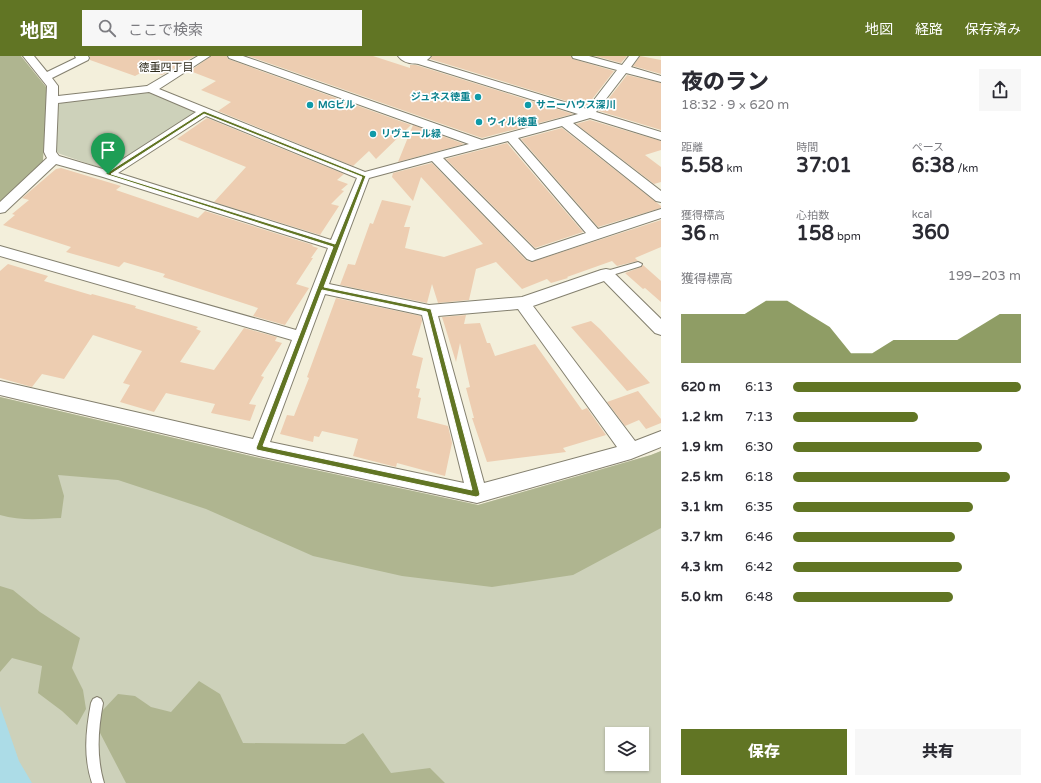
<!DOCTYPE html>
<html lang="ja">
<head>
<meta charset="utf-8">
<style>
  :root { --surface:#fff; --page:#f7f7f7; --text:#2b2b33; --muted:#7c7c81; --accent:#617524 }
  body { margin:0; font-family:"Varela Round","Noto Sans JP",sans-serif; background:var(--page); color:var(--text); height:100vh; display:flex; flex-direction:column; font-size:15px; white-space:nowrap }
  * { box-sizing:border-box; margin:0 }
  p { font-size:13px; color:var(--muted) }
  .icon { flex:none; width:22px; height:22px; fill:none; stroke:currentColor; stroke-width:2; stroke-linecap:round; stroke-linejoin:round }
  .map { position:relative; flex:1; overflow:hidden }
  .details { display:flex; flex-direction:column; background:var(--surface); width:380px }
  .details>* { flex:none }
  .buttons { position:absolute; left:605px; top:671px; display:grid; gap:8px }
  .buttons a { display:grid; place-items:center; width:44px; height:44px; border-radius:0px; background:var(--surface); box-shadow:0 1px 3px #0004; font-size:20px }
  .pin { position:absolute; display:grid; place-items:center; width:34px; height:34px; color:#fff; margin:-41px -17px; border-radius:50% 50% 50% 0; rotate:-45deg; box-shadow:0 0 4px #0007 }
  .pin .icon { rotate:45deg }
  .round { display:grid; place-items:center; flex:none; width:42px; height:42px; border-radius:0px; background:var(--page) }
  .headline { display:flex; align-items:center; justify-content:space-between; height:68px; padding:0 20px }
  h1 { font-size:22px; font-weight:800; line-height:30px }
  .figures { display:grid; grid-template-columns:repeat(3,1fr); gap:6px; height:68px; padding:4px 20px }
  .figures div { display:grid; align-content:center }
  .figures b { font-size:20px; font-weight:800 }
  .figures small { font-size:11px; font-weight:400 }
  .figures p { font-size:11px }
  .chart { height:112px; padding:8px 20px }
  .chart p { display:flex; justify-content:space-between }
  .chart svg { width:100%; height:72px; margin-top:4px; fill:var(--accent); opacity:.7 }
  .primary-button { display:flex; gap:8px; margin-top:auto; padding:8px 20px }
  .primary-button a { flex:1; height:46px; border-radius:0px; background:var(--accent); color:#fff; font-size:16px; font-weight:800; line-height:46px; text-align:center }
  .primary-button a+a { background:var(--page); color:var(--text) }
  ul { padding:0 20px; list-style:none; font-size:13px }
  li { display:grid; grid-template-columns:64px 48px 1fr; align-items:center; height:30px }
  li i { height:10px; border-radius:5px; background:var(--accent) }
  header { display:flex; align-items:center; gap:24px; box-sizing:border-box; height:56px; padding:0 20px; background:var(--accent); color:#fff }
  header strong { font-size:19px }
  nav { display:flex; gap:22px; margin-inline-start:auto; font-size:14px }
  .search { width:280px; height:36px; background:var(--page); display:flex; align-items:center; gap:10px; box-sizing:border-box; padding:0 14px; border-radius:0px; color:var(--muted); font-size:15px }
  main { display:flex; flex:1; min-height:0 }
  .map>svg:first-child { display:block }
  .green { fill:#cdd1ba; fill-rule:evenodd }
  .forest { fill:#afb590 }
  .water { fill:#acdce7 }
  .building { fill:#edcdb1 }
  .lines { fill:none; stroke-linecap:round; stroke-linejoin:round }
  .lane-casing { stroke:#84806f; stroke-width:2 }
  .street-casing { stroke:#84806f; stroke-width:2 }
  .secondary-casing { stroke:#84806f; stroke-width:2 }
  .lane { fill:#fff; fill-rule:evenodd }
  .street { fill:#fff; fill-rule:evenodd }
  .secondary { fill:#fff; fill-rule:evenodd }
  .route { fill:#617524; stroke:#fff; fill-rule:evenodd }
  .culture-dot { fill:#0f9aa8; stroke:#fff; stroke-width:1.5 }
  .labels { text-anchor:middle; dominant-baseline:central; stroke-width:3.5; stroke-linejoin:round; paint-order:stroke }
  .far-culture-label { font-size:10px; font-weight:bold; fill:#0d838f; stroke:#fff; text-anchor:start }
  .far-neighbourhood-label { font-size:11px; fill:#2c291a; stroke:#fff }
</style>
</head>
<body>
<header>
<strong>地図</strong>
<div class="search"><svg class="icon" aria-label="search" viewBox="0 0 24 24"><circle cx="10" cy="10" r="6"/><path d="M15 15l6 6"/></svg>ここで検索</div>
<nav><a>地図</a><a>経路</a><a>保存済み</a></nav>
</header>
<main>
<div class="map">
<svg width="661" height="727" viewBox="0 0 661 727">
  <rect width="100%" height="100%" fill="#f3efdb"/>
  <path class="green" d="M 143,36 L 150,37 L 195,55 L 196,59 L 115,111 L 104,113 L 60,98 L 56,95 L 58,49 L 64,45 Z
    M 0,341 L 255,401 L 478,449 L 651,399 L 661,395 L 661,727 L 0,727 ZM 612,678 L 642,678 L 642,708 L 612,708 Z"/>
  <path class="forest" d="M 0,0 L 21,0 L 47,32 L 43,105 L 0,146 Z
    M 0,341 L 255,401 L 478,449 L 651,399 L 661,395 L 661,472 L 573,519 L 492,531 L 402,520 L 313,500 L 206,453 L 118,424 L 58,419 L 64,440 L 61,462 C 41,463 20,465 0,459 Z
    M 0,530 L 13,534 L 40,556 L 80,582 L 72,612 L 83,634 L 86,653 L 77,669 L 62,655 L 38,637 L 42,610 L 12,602 L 0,616 Z
    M 199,625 L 220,638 L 243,687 L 345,688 L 363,677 L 391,717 L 430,712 L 445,727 L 126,727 L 99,675 L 102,655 L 118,638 L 135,640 L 151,651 L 171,656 Z"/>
  <path class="water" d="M 0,650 L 19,705 L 32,727 L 0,727 Z"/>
  <path class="building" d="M 90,0 L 195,0 L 162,19 L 146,14 L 135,20 L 90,4 Z
    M 211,0 L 227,0 L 228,3 L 411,69 L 376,103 L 369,95 L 353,110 L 218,55 L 231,46 L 201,34 L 216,25 L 190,15 Z
    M 248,0 L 373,0 L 410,12 L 410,9 L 416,9 L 573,58 L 482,82 Z
    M 432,0 L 571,0 L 573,3 L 614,15 L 586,51 L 430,3 Z
    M 595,0 L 627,0 L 621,7 Z
    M 640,0 L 661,4 L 661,18 L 633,10 Z
    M 627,19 L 661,27 L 661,74 L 599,55 Z
    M 207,62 L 344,118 L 337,124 L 348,128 L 341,134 L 344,135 L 331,148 L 339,150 L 320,179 L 214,146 L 246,111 L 177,83 Z
    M 590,64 L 661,85 L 661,94 L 645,99 L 661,111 L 661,126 L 654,128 L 576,68 Z
    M 413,69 L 464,88 L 398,106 Z
    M 562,72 L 661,150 L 661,152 L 598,171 L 521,83 Z
    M 507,87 L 583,176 L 535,192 L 446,103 Z
    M 432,107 L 526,204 L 531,206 L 661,164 L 661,191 L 635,202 L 638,205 L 617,210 L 612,205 L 567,221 L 568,222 L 551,227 L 547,223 L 522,233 L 496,206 L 476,213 L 469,244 L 438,247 L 432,228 L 427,247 L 340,229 L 348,208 L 355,209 L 370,167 L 373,168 L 382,144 L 411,150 L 404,171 L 410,171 L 405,192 L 444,201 L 483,188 L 421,121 L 413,145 L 392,121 L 393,117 Z
    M 61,112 L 121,130 L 116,134 L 198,162 L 205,155 L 313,189 L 312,190 L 318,192 L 311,202 L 313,202 L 296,228 L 309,232 L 285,269 L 253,260 L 258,252 L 163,221 L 165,218 L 124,206 L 119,211 L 66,196 L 71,191 L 3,169 L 15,159 L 12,158 L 29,144 L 22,142 L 56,113 Z
    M 8,208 L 48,220 L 44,225 L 91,239 L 92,238 L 136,250 L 135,252 L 198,271 L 196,273 L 201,275 L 180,306 L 214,314 L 244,272 L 277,281 L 275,285 L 282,287 L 261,320 L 264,321 L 249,348 L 256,349 L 250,365 L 211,357 L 215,348 L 166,337 L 154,356 L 120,346 L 130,329 L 123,327 L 142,295 L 93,279 L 64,323 L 42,318 L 32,331 L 0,322 L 0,215 Z
    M 643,209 L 661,225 L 661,246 L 645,232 L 643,233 L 625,217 L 641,211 Z
    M 336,242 L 421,260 L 422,265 L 412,299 L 423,302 L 416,332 L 420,333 L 418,341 L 421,342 L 417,362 L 448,370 L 452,387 L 445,420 L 397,407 L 396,411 L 353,400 L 358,383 L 322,375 L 319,381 L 314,380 L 313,386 L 280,378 L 287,359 L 294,360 L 309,322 L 307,321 Z
    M 466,259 L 464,268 L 480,267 L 487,287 L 490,287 L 495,300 L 535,288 L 582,354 L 587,352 L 606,379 L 563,392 L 566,396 L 487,406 L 472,362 L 474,362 L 466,332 L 470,331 L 460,287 L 456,306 L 442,261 Z
    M 591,265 L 600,273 L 650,327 L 627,335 L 571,271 Z
    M 638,335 L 661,363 L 661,367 L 646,373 L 639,364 L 625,370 L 607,346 Z"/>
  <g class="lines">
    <g class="lane-casing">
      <path id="lane" d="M 638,206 L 642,208 L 641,210 L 606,221 L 602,218 L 603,216 Z
        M 97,641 L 101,643 L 103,647 C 98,674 96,700 104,727 L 92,727 C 83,700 86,674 91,647 L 93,643 Z"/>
    </g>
    <g class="street-casing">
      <path id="street" d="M 23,0 L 34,0 L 47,16 L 76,2 L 75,0 L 88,0 L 89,2 L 88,4 L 52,22 L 58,30 L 58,40 L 147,30 L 198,0 L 210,0 L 159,33 L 365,116 L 469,88 L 229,2 L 228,0 L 243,0 L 482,84 L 578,58 L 412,6 L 411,4 L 412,2 L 420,2 L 587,53 L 617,14 L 573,2 L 572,0 L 589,0 L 622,9 L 629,0 L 639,0 L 631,11 L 661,20 L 661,26 L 626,17 L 596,56 L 661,76 L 661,84 L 590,62 L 573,67 L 661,135 L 661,146 L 656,145 L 562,70 L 518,82 L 598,173 L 661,153 L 661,162 L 532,205 L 527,203 L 432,105 L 369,122 L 329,228 L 429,249 L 522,241 L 601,214 L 606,213 L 611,214 L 661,263 L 661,279 L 655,277 L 604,225 L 533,250 L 635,385 L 661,375 L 661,391 L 631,403 L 477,447 L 259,400 L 0,339 L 0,325 L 253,383 L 292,284 L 0,200 L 0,190 L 296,274 L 328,192 L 103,121 L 56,108 L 5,156 L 0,157 L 0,146 L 47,102 L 44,96 L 47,30 ZM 149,36 L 196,56 L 106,114 L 59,100 L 56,96 L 58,47 ZM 206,60 L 357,122 L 331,184 L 118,117 ZM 508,85 L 586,177 L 535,194 L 443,102 ZM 325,238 L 422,259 L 464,427 L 270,386 ZM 518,253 L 617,391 L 484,427 L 438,260 Z"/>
    </g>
    <g class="secondary-casing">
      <path id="secondary" d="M 398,0 L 431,0 C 424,10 405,10 398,0 Z"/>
    </g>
    <use href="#lane" class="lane"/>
    <use href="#street" class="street"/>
    <use href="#secondary" class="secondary"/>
  </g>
  <path class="route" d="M 204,55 L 366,120 L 324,231 L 431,253 L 480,438 L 479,440 L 476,441 L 257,394 L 256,392 L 333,191 L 105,118 ZM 204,58 L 362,121 L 335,188 L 111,118 ZM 322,234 L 427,256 L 472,434 L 263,390 Z"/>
  <g class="culture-dot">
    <circle cx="478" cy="41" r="4"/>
    <circle cx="310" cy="49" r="4"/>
    <circle cx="528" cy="49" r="4"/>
    <circle cx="479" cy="66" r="4"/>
    <circle cx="373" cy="78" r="4"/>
  </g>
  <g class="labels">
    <g class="far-culture-label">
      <text x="470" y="41" text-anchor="end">ジュネス徳重</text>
      <text x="318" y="49">MGビル</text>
      <text x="536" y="49">サニーハウス深川</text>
      <text x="487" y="66">ウィル徳重</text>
      <text x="381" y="78">リヴェール緑</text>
    </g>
    <g class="far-neighbourhood-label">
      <text x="166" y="11">徳重四丁目</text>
    </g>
  </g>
</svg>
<div class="buttons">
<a><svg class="icon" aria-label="layers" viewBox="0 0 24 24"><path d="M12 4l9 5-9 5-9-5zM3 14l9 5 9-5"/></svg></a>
</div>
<div class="pin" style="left:108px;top:118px;background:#1e9e55"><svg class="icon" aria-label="arrive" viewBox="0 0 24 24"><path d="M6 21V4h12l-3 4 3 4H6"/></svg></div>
</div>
<section class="details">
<div class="headline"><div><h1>夜のラン</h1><p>18:32 · 9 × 620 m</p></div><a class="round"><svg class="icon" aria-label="share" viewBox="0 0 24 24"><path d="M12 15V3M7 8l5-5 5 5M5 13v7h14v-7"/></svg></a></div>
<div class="figures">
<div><p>距離</p><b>5.58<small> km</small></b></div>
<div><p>時間</p><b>37:01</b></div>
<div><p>ペース</p><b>6:38<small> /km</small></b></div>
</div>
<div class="figures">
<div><p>獲得標高</p><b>36<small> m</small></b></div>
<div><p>心拍数</p><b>158<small> bpm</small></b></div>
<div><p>kcal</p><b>360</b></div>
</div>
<div class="chart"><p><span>獲得標高</span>199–203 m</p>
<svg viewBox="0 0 160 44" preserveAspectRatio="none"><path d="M0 44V14L10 14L20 14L30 14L40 6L50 6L60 14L70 22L80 38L90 38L100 30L110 30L120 30L130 30L140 22L150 14L160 14V44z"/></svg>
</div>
<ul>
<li><b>620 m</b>6:13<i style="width:100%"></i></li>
<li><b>1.2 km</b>7:13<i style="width:55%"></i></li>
<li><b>1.9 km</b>6:30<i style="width:83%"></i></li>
<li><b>2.5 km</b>6:18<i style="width:95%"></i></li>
<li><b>3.1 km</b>6:35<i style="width:79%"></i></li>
<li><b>3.7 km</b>6:46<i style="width:71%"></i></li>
<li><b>4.3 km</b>6:42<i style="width:74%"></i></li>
<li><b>5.0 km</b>6:48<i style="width:70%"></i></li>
</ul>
<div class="primary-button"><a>保存</a><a>共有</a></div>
</section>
</main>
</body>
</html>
